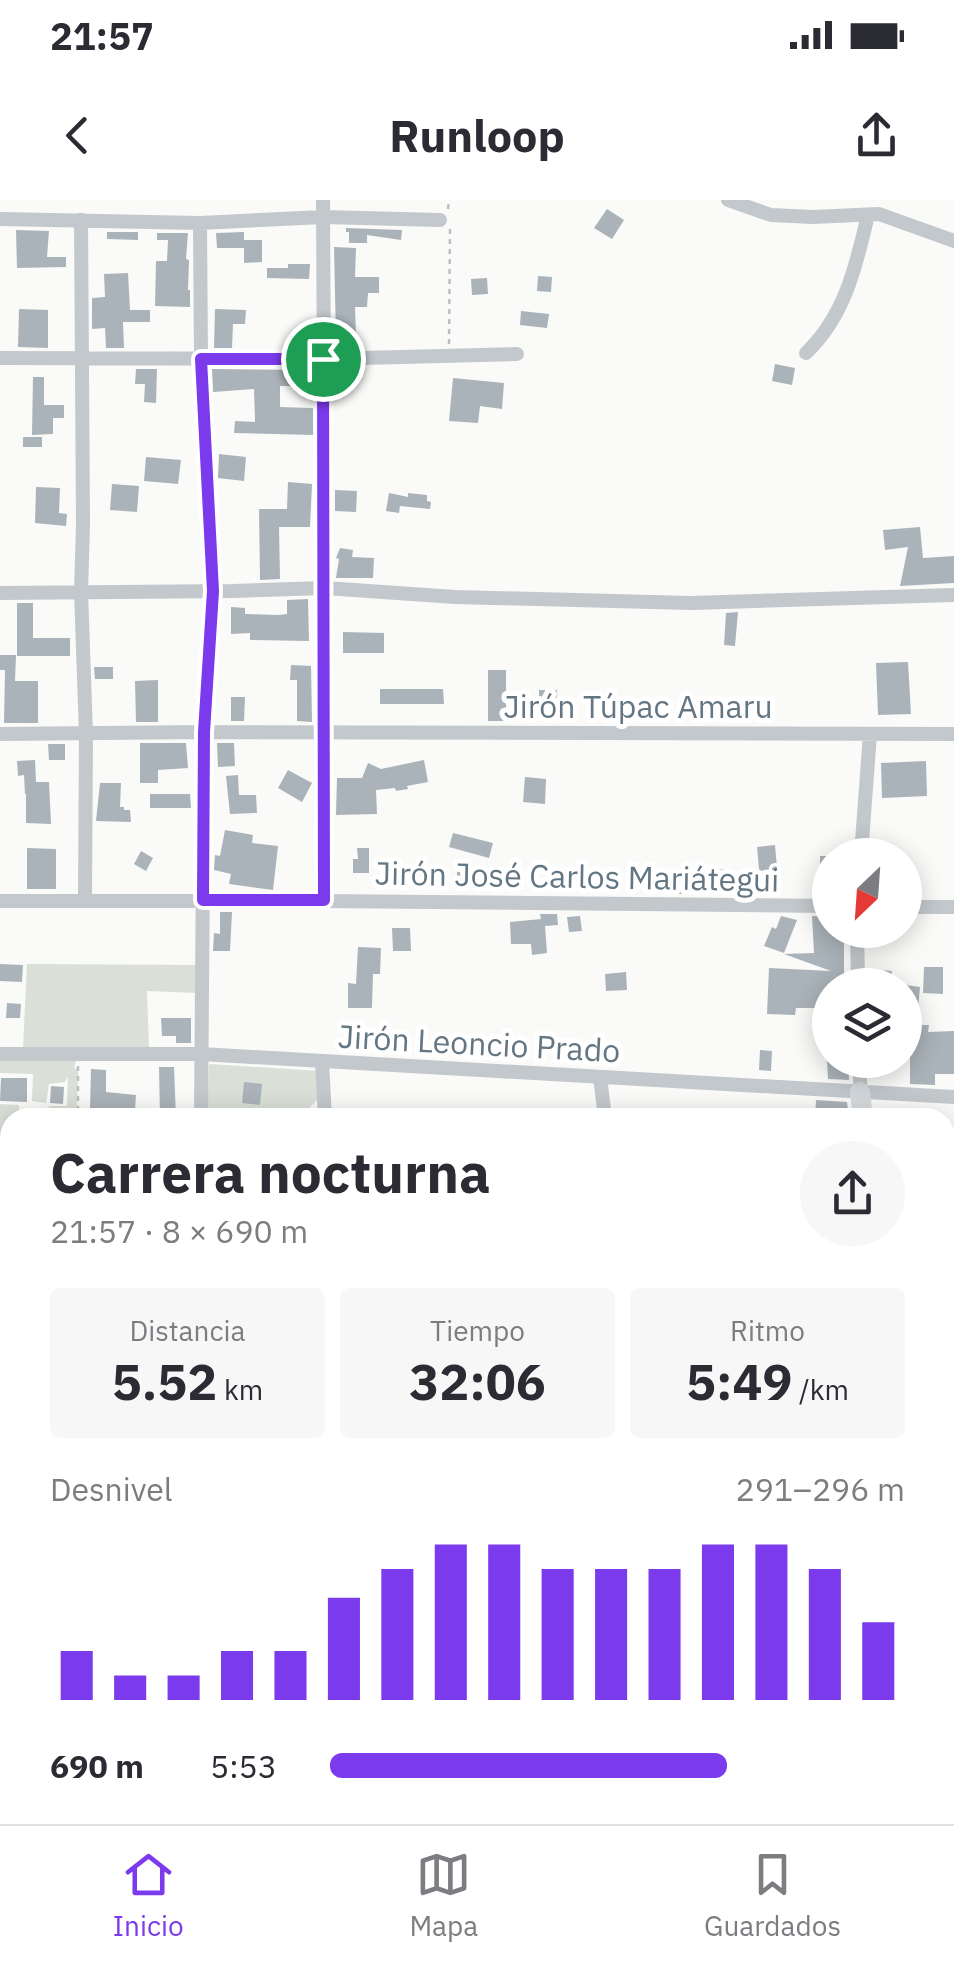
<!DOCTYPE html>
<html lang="es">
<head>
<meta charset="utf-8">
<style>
  :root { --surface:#fff; --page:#f7f7f7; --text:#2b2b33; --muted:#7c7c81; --line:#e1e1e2; --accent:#7c3aed }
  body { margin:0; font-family:"IBM Plex Sans",sans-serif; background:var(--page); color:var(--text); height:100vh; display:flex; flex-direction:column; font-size:38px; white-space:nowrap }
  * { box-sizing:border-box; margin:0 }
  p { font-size:32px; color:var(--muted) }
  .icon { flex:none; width:55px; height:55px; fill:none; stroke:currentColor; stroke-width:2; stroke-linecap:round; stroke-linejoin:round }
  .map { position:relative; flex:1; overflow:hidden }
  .drawer { position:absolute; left:0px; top:908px; width:955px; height:718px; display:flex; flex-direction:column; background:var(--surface); border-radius:30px 30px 0 0; box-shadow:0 5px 25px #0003 }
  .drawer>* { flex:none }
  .needle { width:65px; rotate:205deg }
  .controls { position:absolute; left:812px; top:638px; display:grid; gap:20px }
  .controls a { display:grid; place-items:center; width:110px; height:110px; border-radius:50%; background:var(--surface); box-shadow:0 5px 25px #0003; font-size:50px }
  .pin { position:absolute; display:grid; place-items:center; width:85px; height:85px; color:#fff; margin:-42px; border:5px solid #fff; border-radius:50%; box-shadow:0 2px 10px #0007 }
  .round { display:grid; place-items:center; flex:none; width:105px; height:105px; border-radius:52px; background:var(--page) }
  .headline { display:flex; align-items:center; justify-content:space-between; height:170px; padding:0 50px }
  h1 { font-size:55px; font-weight:700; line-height:75px }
  .figures { display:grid; grid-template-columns:repeat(3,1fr); gap:15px; height:170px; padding:10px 50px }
  .figures div { display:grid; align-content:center; border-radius:10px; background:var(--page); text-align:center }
  .figures b { font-size:50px; font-weight:700 }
  .figures small { font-size:28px; font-weight:400 }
  .figures p { font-size:28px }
  .chart { height:280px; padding:20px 50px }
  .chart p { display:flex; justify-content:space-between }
  .chart svg { width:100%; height:180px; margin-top:10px; stroke:var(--accent); stroke-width:6 }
  ul { padding:0 50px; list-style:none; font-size:32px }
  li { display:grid; grid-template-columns:160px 120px 1fr; align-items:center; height:75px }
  li i { height:25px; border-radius:12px; background:var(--accent) }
  .status { display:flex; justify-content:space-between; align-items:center; height:70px; padding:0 50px; background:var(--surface); direction:ltr }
  .status svg { height:28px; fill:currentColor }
  header { display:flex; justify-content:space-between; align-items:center; height:130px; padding:0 50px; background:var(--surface); font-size:45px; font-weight:700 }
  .menu { display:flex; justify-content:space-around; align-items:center; height:140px; border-top:2px solid var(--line); background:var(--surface); font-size:28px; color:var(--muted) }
  .menu a { display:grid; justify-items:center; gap:5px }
  .menu .current { color:var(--accent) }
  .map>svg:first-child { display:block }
  .green { fill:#dadfd7 }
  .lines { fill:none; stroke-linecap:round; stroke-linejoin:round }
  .stream { stroke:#bbc7cb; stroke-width:4 }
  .building { fill:#aab3b9 }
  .path { stroke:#bbbfc2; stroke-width:2.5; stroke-dasharray:5 5; stroke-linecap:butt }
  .street { stroke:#c3c8cc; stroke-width:14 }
  .secondary { stroke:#d6dbdf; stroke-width:20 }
  .route-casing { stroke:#fff; stroke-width:20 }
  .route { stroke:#7c3aed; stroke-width:12 }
  .labels { text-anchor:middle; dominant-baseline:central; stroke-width:10; stroke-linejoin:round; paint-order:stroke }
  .street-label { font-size:32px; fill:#657683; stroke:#fff }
</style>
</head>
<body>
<div class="status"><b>21:57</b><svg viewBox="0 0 49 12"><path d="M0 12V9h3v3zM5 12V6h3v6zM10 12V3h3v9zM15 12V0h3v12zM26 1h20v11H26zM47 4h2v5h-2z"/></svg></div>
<header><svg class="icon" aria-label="back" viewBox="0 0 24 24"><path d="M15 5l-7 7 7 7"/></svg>Runloop<svg class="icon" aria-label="share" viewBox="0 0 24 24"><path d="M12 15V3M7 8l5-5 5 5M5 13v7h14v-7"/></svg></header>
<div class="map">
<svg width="954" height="1624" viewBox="0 0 954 1624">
  <rect width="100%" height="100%" fill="#fafaf8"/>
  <path class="green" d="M 27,764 L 198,765 L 197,793 L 147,791 L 149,848 L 23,848 Z
    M 0,861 L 76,861 L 74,868 L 78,869 L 77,917 L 47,917 L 49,906 L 67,906 L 68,876 L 65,882 L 49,884 L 46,903 L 32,901 L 33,874 L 0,873 Z
    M 209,864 L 319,871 L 318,899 L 301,917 L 207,918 Z
    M 0,904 L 19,905 L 19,917 L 10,918 L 10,1013 L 0,1013 Z"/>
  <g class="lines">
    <path class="stream" d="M 945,1400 L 954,1399
      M 945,1493 L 951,1526 L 945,1526
      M 464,1624 L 470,1615"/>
  </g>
  <path class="building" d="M 607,9 L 624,20 L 612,39 L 594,28 Z
    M 346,28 L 402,30 L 401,40 L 367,35 L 367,43 L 349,43 L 349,32 L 346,32 Z
    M 16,30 L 49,31 L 47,57 L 66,57 L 66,67 L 17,68 Z
    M 107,32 L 138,32 L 138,40 L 107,39 Z
    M 244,32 L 244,40 L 262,40 L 262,62 L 244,63 L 244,48 L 217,48 L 216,33 Z
    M 157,33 L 188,33 L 186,59 L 189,60 L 188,90 L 190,90 L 190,107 L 155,106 L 156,61 L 167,61 L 168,40 L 157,40 Z
    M 334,47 L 356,48 L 355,77 L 379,77 L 379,93 L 368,93 L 367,107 L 355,107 L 356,137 L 336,138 Z
    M 288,64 L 310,64 L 309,79 L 267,78 L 267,68 L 288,68 Z
    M 128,73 L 130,110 L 150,110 L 150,122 L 123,122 L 124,148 L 106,148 L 105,128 L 92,129 L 92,98 L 105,97 L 104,74 Z
    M 538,76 L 552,77 L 551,92 L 537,91 Z
    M 487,78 L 488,94 L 472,95 L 471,79 Z
    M 19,109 L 48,110 L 48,148 L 18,147 Z
    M 215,109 L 246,110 L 245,124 L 233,124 L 232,148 L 214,148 Z
    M 521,111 L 549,114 L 547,128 L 520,125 Z
    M 775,164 L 795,168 L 792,185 L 772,181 Z
    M 136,169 L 157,169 L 156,203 L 144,202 L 145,184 L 135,184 Z
    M 212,169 L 304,170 L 305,186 L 280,186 L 280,207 L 313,208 L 314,235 L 234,233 L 235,221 L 255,222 L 254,189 L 213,192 Z
    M 33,177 L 44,177 L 44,205 L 64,205 L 64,218 L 53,218 L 53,234 L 32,235 Z
    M 453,178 L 504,183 L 502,209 L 480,206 L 478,223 L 449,221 Z
    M 23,237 L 42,237 L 42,247 L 23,247 Z
    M 219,254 L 246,257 L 244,281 L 218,278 Z
    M 146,257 L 181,260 L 178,284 L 144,281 Z
    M 288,282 L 312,284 L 310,327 L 279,327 L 280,379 L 260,380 L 259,309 L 287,309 Z
    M 112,284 L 139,286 L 137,312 L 110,310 Z
    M 36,287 L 60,288 L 59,313 L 67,314 L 66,326 L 35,323 Z
    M 335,290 L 357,291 L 356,312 L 335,311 Z
    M 389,293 L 408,297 L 408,293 L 427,295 L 427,301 L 431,302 L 430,309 L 400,306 L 399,313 L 386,311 Z
    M 920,327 L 923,358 L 954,356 L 954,383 L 900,386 L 908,347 L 885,350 L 883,330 Z
    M 340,348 L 353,350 L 352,357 L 374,358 L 373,378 L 336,378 L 339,359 L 336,358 Z
    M 308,399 L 309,441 L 250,440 L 250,433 L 231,434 L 231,407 L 245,408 L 245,414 L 278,415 L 287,414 L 287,400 Z
    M 17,403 L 33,403 L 33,438 L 70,438 L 70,456 L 17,456 Z
    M 738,412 L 735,446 L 724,445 L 726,413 Z
    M 343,432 L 384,433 L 384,453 L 343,453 Z
    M 0,455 L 16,455 L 15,481 L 38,481 L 38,523 L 4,523 L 5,470 L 0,470 Z
    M 908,462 L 911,514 L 878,515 L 876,463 Z
    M 291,465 L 311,466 L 312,522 L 297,521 L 297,480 L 290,480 Z
    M 94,467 L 113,467 L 113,479 L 95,479 Z
    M 488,470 L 506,470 L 506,521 L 488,521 Z
    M 158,480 L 158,522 L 136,522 L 135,481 Z
    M 380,489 L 443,489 L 444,504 L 380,504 Z
    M 539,490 L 557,490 L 558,519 L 539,519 Z
    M 231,497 L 245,497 L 244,521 L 231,521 Z
    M 140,543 L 186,543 L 188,568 L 158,570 L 158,583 L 140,583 Z
    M 217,543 L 234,543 L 235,566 L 218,567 Z
    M 48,544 L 65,544 L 65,560 L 49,560 Z
    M 35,560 L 36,582 L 49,582 L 51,624 L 26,623 L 26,594 L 25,594 L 24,575 L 18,576 L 17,561 Z
    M 424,560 L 428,582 L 407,586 L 408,589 L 396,591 L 395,588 L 376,590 L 377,614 L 336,615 L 337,578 L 362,578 L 368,563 L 381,569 Z
    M 926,561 L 927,596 L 882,598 L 881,563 Z
    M 288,570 L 312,583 L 302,602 L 278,588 Z
    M 238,575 L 239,595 L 256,595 L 257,613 L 230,614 L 226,576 Z
    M 525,577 L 546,579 L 545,604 L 523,602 Z
    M 100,583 L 121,583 L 120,607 L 124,607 L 124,610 L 130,610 L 131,622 L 96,621 Z
    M 150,594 L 190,594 L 191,608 L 150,608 Z
    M 225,630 L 253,635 L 252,643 L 278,646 L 273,690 L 229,684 L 231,674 L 214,670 L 215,655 L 220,656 Z
    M 453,633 L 493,643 L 489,658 L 449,647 Z
    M 775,645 L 779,691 L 761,692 L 757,647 Z
    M 27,648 L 56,649 L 56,689 L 27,689 Z
    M 357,648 L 369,648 L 369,673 L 353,673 L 353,659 L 358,659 Z
    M 141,651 L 153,658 L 146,671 L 134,664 Z
    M 820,656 L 830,656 L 830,693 L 820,693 Z
    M 730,669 L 731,694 L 714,694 L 714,670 Z
    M 680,671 L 682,694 L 663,694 L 661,672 Z
    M 457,672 L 500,672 L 501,687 L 457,688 Z
    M 220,712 L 232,712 L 230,751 L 213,751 L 214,733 L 220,734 Z
    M 540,714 L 557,714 L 558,725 L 545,726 L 547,753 L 532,755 L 531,744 L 511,744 L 510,722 L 541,719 Z
    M 580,716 L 582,731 L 569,732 L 567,717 Z
    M 781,716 L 797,720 L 784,753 L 764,746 L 772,727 L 776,729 Z
    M 812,716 L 830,717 L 830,730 L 846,730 L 847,741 L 844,741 L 844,785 L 830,785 L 830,808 L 796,808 L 795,815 L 767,814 L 769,768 L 831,771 L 784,754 L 814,753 Z
    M 392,728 L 410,728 L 411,751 L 393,751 Z
    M 358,747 L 381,748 L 380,774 L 373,774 L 372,808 L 348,808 L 348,783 L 356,784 Z
    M 0,764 L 23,765 L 22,782 L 0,781 Z
    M 924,767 L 943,767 L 943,794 L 923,793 Z
    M 870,769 L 892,771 L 890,785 L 869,785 Z
    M 626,772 L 627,790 L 606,791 L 605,774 Z
    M 905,785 L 920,787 L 918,809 L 905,808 Z
    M 7,803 L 21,804 L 20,818 L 6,818 Z
    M 161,818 L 191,818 L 191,843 L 176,843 L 176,836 L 162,836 Z
    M 910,825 L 929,825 L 928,832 L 954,831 L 954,874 L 935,874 L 935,885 L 910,884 Z
    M 760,850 L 772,851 L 771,871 L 759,870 Z
    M 827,860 L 848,860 L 849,880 L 828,879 Z
    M 159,867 L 174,867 L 176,918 L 160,918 Z
    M 91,869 L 106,870 L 106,892 L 136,895 L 135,910 L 90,908 Z
    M 1,878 L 27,878 L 27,902 L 0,901 Z
    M 244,882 L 262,884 L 260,905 L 242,903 Z
    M 51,886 L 64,887 L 63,904 L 50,903 Z
    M 816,900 L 847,902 L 849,918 L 815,918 Z"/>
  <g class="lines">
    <path class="path" d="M 448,9 L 449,0
      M 449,144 L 450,27
      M 78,866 L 78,918"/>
    <path class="street" d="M 323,0 L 325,388 L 322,534 L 323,701
      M 728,0 L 771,15 L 813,17 L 879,14 L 954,41
      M 0,19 L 200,23 L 323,17 L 440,20
      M 81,20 L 83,325 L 81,392 L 86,534 L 85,700
      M 200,23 L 201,159 L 213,391 L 204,532 L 201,918
      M 806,153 C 845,116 856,66 868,15
      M 0,158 L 323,159 L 517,154
      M 0,393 L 233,391 L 325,388 L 455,397 L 691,403 L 954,395
      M 0,534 L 204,532 L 954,534
      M 861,655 L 870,534
      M 0,701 L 323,701 L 830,706
      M 905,707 L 954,707
      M 857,730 L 858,785
      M 0,854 L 201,854 L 954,897
      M 859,860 L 861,899
      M 322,861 L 325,918
      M 600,877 L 605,918
      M 945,1094 L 954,1096
      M 945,1582 L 952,1546
      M 717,1615 L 718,1624
      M 916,1624 L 917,1615"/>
    <path class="secondary" d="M 860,892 L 863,918
      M 0,1020 L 10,1020"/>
  </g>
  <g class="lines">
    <g class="route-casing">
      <path id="route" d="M 201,159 L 323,159 C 325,339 322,520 324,700 L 203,700 L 204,532 L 213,391 Z"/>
    </g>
    <use href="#route" class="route"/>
  </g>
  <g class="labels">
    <g class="street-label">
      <text x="638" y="506">Jirón Túpac Amaru</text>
      <text transform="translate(577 676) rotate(1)">Jirón José Carlos Mariátegui</text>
      <text transform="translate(479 843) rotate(3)">Jirón Leoncio Prado</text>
    </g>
  </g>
</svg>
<div class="controls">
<a><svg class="needle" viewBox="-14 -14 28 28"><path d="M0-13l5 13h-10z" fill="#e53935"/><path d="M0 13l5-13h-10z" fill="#7c7c81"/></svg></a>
<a><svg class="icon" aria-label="layers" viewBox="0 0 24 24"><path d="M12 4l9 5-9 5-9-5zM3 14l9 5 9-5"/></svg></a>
</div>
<div class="pin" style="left:323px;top:159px;background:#1e9e55"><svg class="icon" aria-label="arrive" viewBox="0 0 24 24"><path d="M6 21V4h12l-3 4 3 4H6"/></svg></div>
<section class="drawer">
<div class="headline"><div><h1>Carrera nocturna</h1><p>21:57 · 8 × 690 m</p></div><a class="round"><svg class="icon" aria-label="share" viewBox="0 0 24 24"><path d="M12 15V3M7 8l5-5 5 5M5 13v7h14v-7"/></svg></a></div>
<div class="figures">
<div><p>Distancia</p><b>5.52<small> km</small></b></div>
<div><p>Tiempo</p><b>32:06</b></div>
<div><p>Ritmo</p><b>5:49<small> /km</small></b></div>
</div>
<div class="chart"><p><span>Desnivel</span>291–296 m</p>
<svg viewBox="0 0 160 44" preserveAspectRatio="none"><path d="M5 44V32M15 44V38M25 44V38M35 44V32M45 44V32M55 44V19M65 44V12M75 44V6M85 44V6M95 44V12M105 44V12M115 44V12M125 44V6M135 44V6M145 44V12M155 44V25"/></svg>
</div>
<ul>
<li><b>690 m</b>5:53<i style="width:69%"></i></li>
</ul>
</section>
</div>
<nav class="menu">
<a class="current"><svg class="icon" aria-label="home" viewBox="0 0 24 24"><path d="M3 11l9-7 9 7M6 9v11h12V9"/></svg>Inicio</a>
<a><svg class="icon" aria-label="map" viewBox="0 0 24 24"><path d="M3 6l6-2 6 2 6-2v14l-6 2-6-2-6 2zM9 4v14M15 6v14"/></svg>Mapa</a>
<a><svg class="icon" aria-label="saved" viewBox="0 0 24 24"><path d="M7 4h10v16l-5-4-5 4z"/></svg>Guardados</a>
</nav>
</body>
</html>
